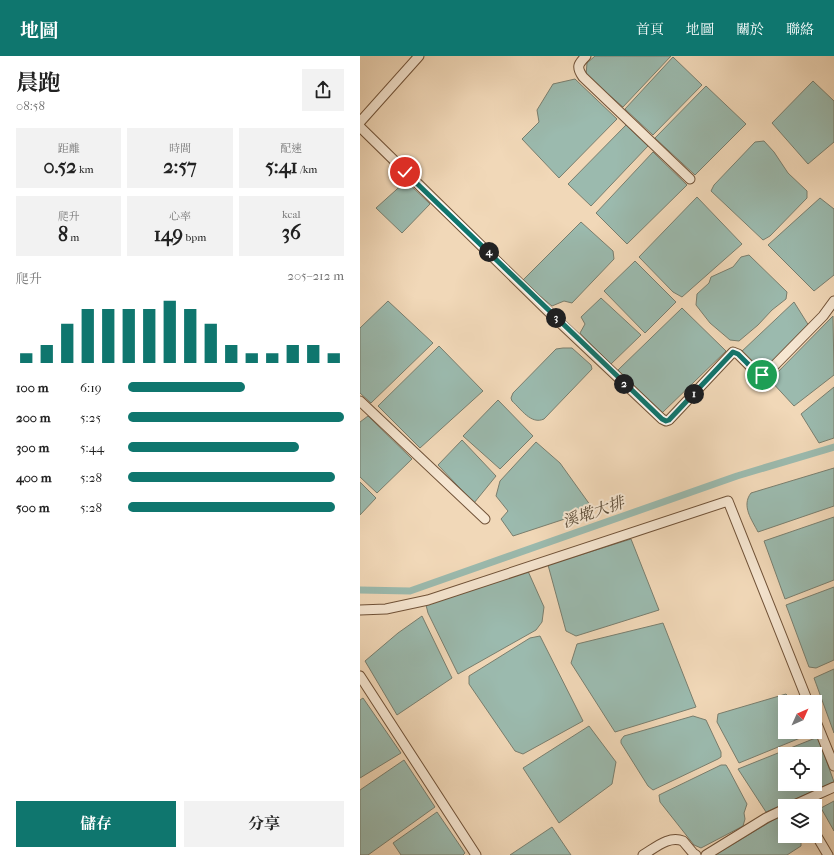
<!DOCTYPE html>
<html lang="zh-TW">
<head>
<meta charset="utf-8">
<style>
  :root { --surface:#fff; --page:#f2f2f2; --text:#222; --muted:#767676; --accent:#0f766e }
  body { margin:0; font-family:"IM FELL French Canon","Noto Serif TC",serif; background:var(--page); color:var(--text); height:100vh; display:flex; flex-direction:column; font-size:15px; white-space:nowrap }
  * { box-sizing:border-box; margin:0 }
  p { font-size:13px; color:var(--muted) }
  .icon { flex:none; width:22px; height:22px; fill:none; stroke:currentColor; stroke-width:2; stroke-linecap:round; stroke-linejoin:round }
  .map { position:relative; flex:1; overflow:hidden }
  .side { display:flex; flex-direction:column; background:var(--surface); width:360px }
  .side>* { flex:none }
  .needle { width:26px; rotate:45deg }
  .fabs { position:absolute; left:418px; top:639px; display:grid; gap:8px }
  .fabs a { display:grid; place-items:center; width:44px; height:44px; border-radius:0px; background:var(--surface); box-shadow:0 4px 16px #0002; font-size:20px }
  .pin { position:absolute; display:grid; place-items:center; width:34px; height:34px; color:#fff; margin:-17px; border:2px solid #fff; border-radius:50%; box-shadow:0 1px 4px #0007 }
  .km { position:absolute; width:20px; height:20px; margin:-10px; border-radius:50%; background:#222; color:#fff; font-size:11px; line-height:20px; text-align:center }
  .round { display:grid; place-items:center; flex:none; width:42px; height:42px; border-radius:0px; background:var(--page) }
  .headline { display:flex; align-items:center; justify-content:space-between; height:68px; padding:0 16px }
  h1 { font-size:22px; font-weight:700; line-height:30px }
  .metrics { display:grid; grid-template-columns:repeat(3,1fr); gap:6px; height:68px; padding:4px 16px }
  .metrics div { display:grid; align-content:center; border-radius:0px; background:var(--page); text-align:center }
  .metrics b { font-size:20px; font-weight:700 }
  .metrics small { font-size:11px; font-weight:400 }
  .metrics p { font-size:11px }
  .chart { height:112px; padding:8px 16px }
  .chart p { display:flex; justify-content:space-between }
  .chart svg { width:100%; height:72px; margin-top:4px; stroke:var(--accent); stroke-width:6 }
  .action { display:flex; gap:8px; margin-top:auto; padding:8px 16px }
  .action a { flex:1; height:46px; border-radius:0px; background:var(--accent); color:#fff; font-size:16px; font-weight:700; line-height:46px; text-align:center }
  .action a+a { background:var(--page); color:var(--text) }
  ul { padding:0 16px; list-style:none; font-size:13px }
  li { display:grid; grid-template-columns:64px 48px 1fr; align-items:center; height:30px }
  li i { height:10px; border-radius:5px; background:var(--accent) }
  header { display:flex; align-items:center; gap:24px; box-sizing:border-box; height:56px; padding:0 20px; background:var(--accent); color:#fff }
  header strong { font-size:19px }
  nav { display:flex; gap:22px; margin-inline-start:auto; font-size:14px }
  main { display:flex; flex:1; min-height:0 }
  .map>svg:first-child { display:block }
  .water { fill:#9bbaae; stroke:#797e6e; fill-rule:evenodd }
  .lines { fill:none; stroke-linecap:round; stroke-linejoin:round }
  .canal { stroke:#9bbaae; stroke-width:7 }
  .minor-casing { stroke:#705238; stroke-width:11 }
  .minor { stroke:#f6e6d1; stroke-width:9 }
  .route-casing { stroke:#fff; stroke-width:8 }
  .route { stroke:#0f766e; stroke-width:5 }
  .labels { text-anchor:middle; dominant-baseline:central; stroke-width:4; stroke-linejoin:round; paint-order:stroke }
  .water-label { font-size:16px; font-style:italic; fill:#5a4a36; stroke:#f6e6d1 }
</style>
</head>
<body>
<header>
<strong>地圖</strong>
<nav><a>首頁</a><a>地圖</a><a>關於</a><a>聯絡</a></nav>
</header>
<main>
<section class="side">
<div class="headline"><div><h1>晨跑</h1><p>08:58</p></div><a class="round"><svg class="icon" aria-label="share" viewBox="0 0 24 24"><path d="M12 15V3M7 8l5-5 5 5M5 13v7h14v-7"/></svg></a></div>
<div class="metrics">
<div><p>距離</p><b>0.52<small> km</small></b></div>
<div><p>時間</p><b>2:57</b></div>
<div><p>配速</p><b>5:41<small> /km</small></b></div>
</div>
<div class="metrics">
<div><p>爬升</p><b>8<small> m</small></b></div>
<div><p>心率</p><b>149<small> bpm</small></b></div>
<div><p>kcal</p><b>36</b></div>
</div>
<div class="chart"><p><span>爬升</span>205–212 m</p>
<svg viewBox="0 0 160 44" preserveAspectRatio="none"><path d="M5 44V38M15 44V33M25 44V20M35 44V11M45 44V11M55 44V11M65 44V11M75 44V6M85 44V11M95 44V20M105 44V33M115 44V38M125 44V38M135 44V33M145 44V33M155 44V38"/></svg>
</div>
<ul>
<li><b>100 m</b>6:19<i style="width:54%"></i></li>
<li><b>200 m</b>5:25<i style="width:100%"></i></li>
<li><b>300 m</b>5:44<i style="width:79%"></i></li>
<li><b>400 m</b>5:28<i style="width:96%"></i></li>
<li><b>500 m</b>5:28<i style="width:96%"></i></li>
</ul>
<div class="action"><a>儲存</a><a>分享</a></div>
</section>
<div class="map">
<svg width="474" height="799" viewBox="0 0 474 799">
  <rect width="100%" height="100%" fill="#f1d8b8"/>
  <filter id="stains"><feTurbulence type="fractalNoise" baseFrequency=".005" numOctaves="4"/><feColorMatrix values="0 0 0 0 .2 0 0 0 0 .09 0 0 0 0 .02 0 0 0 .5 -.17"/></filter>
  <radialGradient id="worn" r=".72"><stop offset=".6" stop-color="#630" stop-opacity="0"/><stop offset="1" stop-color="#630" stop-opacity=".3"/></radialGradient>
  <path class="water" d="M 235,0 L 311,0 L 263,51 L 226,19 L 227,7 Z
    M 313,1 L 342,29 L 293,79 L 265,53 Z
    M 215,23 L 257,63 L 199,122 L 162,83 L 179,66 L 177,54 L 193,28 Z
    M 453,25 L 474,45 L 474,86 L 448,108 L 412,67 Z
    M 346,30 L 386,68 L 335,119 L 295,82 Z
    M 266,69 L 288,90 L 231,150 L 208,128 Z
    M 404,85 L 414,96 L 428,117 L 447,135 L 447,142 L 410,180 L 403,184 L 351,135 L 354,129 L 395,86 Z
    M 293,96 L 327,129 L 267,188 L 236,157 Z
    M 46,125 L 70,148 L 42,177 L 16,152 Z
    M 337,141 L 382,188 L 322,241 L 313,236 L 279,201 Z
    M 460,142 L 474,153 L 474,219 L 454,235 L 408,189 Z
    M 221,166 L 253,195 L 254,203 L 212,247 L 204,245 L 192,250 L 162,225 Z
    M 389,199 L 427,236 L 426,243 L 412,254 L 398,269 L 379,285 L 370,284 L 350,267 L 336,249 L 337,238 L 349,227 L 351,221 L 373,211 L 381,201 Z
    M 275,205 L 316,246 L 285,277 L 244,235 Z
    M 241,242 L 281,279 L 251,308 L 220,277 L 225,268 L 221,261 Z
    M 28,245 L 73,287 L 11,347 L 0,337 L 0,272 Z
    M 434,246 L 449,270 L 401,317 L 380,297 Z
    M 322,252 L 366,295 L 302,357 L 258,314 Z
    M 473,260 L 474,319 L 434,350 L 410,324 Z
    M 79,290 L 123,335 L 60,392 L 18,350 Z
    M 203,292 L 212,292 L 231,309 L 232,313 L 184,363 C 171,369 161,353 152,345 L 151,342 L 153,337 L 196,293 Z
    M 474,331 L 474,382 L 459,387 L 441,358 Z
    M 138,344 L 173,380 L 140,413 L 103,380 Z
    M 8,360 L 52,403 L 17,437 L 0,421 L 0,366 Z
    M 102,384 L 136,420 L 114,447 L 78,409 Z
    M 176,386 L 200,407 L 233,453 L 229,455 L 153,480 L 141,463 L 148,455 L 136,440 L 140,425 Z
    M 474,412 L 474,450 L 398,476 C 392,464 381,450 391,437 Z
    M 0,426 L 16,442 L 0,459 Z
    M 474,461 L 474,524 L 425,543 L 404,485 Z
    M 271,483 L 299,554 L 216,580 L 206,575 L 188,509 Z
    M 167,513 L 184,551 L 182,566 L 176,574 L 98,618 L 68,557 L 66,549 L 69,543 Z
    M 474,531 L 474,604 L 456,612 L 449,611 L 426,549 Z
    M 62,560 L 92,622 L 37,659 L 5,605 L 38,577 Z
    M 303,567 L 336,651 L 255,676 L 211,607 L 217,588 Z
    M 180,580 L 223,665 L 163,698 L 155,695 L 109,628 L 109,620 L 170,582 Z
    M 474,613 L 474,677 L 454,622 Z
    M 426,638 L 432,644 L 442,644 L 443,646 L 425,646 L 425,676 L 452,676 L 450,678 L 379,707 L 357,666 L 358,658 Z
    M 3,642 L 41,697 L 0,722 L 0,644 Z
    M 333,660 L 346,664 L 361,696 L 361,701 L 358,703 L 293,734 L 288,730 L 261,687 L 261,684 L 264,680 Z
    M 229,670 L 256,706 L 252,728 L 199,767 L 163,712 Z
    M 458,681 L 474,726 L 406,756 L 378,713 ZM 425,698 L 455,698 L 455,728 L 425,728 Z
    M 44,704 L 75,751 L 8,799 L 0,799 L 0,734 Z
    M 361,709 L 366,709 L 369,714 L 387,748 L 384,757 L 385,763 L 383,770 L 341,792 L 334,789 L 300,746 L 299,739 Z
    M 474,745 L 474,775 L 461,752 Z
    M 77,756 L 105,797 L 103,799 L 41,799 L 33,787 Z
    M 425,757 L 425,780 L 441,780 L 441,790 L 427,799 L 355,799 Z
    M 192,771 L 211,799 L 150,799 Z"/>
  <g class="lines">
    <path class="canal" d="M 0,534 L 50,535 L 377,420 L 474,391"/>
    <g class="minor-casing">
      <path id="minor" d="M 226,0 C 218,8 216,11 223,21 L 330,123
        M 0,66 L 59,0
        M 0,71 L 194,261 L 302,363 L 306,365 L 309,364 L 373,296 L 378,298 L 398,318 L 402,319 L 407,317 L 463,260 L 474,245
        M 0,345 L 125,463
        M 0,554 L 26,553 L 68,544 L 368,445 L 448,646
        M 0,620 L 116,799
        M 455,663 L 474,710
        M 432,750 L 474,731
        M 455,777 L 468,799
        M 283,799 C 295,792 309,779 323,785 L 333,797 L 336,799
        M 346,799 L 406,762 L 425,753"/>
    </g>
    <use href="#minor" class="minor"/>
  </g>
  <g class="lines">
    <g class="route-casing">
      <path id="route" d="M 45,116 L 302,363 L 306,365 L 309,364 L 373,296 L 378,298 L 398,318 L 402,319"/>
    </g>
    <use href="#route" class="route"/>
  </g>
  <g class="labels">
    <g class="water-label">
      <text transform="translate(233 456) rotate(-19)">溪墘大排</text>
    </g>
  </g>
  <rect width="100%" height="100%" filter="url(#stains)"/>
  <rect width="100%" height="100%" fill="url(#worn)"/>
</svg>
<div class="fabs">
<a><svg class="needle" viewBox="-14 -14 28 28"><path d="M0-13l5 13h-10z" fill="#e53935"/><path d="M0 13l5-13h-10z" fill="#767676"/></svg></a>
<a><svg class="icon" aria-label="locate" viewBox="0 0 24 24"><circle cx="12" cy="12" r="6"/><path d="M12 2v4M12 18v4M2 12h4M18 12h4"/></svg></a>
<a><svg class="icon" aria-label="layers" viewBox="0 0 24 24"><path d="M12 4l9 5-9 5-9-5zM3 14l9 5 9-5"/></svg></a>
</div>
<div class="pin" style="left:402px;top:319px;background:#1e9e55"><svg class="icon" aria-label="arrive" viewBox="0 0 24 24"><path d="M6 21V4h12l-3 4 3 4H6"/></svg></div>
<div class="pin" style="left:45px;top:116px;background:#d93025"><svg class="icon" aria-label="check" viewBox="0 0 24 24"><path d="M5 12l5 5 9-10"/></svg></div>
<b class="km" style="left:334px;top:338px">1</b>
<b class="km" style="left:264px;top:328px">2</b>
<b class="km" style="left:196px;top:262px">3</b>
<b class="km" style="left:129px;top:196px">4</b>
</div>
</main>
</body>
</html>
